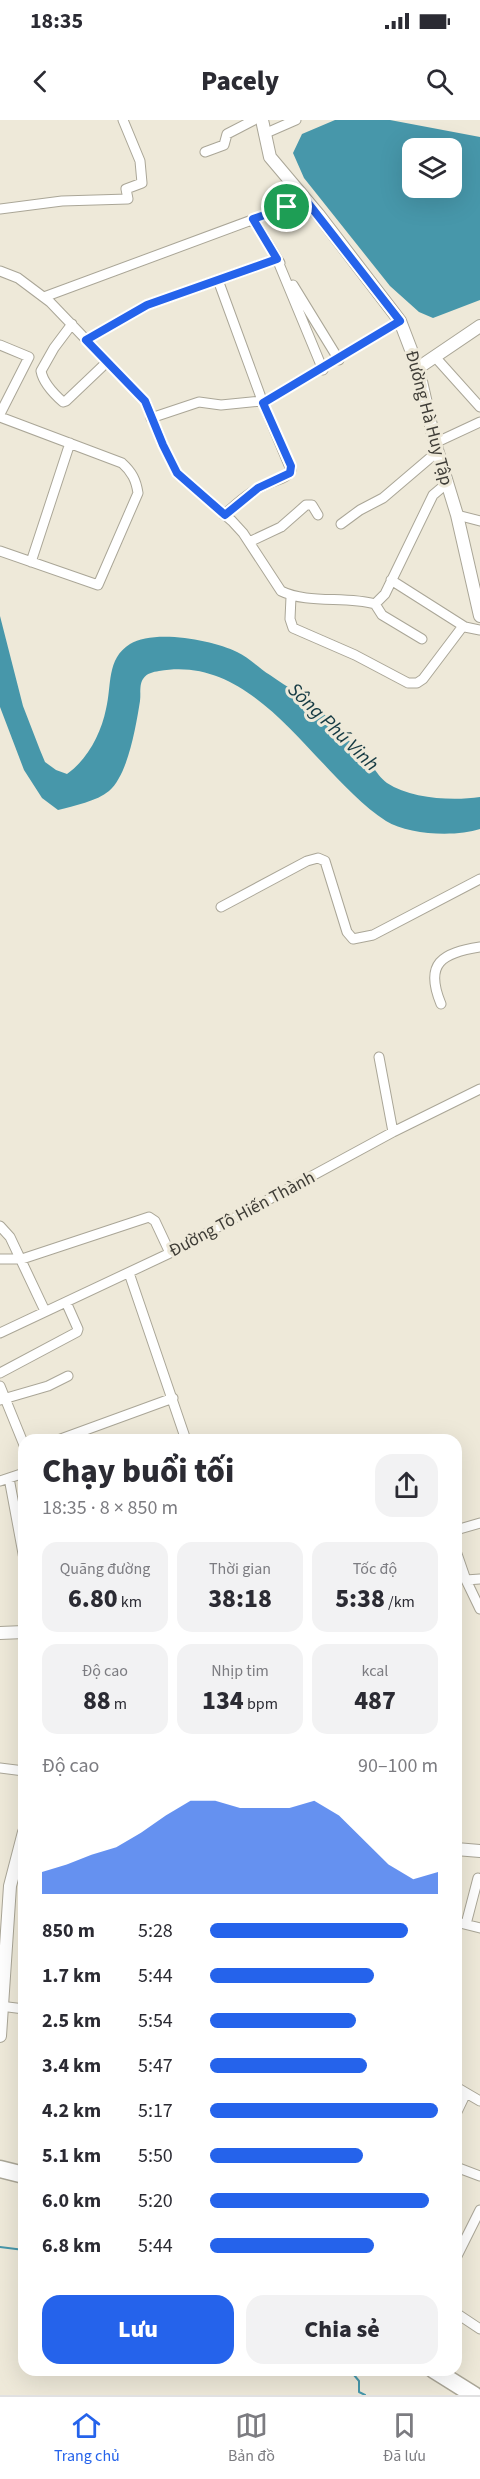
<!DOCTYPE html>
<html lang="vi">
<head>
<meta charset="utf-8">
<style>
  :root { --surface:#fff; --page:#f2f2f3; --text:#2b2b33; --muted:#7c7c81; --line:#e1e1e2; --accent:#2563eb }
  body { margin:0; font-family:"Source Sans 3",sans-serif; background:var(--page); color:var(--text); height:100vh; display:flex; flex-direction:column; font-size:22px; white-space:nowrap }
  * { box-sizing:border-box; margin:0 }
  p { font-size:20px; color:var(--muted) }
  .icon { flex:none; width:33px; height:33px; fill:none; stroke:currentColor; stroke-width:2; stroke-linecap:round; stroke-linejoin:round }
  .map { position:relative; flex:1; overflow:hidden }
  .side { position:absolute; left:18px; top:1314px; width:444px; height:942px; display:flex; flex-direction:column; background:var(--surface); border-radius:18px; box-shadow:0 6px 24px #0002 }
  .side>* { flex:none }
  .tools { position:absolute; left:402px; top:18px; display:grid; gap:12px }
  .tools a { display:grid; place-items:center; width:60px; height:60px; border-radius:12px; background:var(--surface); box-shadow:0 6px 24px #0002; font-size:30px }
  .pin { position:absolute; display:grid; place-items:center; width:51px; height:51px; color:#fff; margin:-26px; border:3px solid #fff; border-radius:50%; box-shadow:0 2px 6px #0007 }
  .round { display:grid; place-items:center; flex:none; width:63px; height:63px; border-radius:18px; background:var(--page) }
  .summary { display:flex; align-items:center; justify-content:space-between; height:102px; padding:0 24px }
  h1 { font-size:33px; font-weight:800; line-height:45px }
  .stats { display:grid; grid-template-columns:repeat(3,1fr); gap:9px; height:102px; padding:6px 24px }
  .stats div { display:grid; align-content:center; border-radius:15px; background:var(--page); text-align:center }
  .stats b { font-size:26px; font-weight:800 }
  .stats small { font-size:16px; font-weight:400 }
  .stats p { font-size:16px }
  .chart { height:168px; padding:12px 24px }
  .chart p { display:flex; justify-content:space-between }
  .chart svg { width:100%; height:108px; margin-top:6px; fill:var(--accent); opacity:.7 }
  .action { display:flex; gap:12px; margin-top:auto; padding:12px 24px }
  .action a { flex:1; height:69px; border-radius:18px; background:var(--accent); color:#fff; font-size:24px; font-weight:800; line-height:69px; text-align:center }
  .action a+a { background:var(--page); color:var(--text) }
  ul { padding:0 24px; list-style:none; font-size:20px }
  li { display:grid; grid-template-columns:96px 72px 1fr; align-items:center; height:45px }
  li i { height:15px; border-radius:8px; background:var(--accent) }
  .status { display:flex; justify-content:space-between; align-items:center; height:42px; padding:0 30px; background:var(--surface); direction:ltr }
  .status svg { height:16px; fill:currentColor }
  header { display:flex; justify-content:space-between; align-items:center; height:78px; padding:0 24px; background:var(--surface); font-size:27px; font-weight:800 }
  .tabs { display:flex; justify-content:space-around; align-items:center; height:84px; border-top:2px solid var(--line); background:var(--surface); font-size:16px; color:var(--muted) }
  .tabs a { display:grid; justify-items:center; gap:3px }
  .tabs .selected { color:var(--accent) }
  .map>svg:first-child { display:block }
  .water { fill:#4797aa; fill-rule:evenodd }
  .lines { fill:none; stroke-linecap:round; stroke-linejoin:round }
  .stream { stroke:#4797aa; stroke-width:2 }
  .street-casing { stroke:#aaa697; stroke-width:11 }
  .secondary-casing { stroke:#aaa697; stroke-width:14 }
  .highway-casing { stroke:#aaa697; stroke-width:19 }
  .street { stroke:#fff; stroke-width:9 }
  .secondary { stroke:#fff; stroke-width:12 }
  .highway { stroke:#fff; stroke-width:16 }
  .route-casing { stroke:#fff; stroke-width:12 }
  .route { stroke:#2563eb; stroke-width:8 }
  .labels { text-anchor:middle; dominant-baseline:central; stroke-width:6; stroke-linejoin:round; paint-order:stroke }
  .street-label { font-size:18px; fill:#3f3d37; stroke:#eee9d9 }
  .water-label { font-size:20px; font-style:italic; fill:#143942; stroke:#eee9d9 }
</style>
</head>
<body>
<div class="status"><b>18:35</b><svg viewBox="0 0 49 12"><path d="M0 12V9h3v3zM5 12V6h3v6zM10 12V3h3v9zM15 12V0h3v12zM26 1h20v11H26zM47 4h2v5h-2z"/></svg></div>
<header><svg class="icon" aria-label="back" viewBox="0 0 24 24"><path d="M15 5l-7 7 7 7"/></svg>Pacely<svg class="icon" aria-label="search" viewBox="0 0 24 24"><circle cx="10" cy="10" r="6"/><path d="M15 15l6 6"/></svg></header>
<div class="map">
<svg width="480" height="2275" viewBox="0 0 480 2275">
  <rect width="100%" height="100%" fill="#eee9d9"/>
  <path class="water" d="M 335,0 L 390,0 L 480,17 L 480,180 L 433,198 L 419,192 L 390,166 L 304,58 L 293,33 L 302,14 ZM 412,28 L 452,28 L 452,68 L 412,68 Z
    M 0,496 L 23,586 L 40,630 L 45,642 L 56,650 L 67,654 C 87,640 101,614 106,589 C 112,566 106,539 130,524 C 154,509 213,520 237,532 C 248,537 259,548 270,555 C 287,567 307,578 322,592 C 340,609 355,628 372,646 C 376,651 381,659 387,663 C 411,679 453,681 480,677 L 480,709 C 456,717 408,715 386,701 C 315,655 259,533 159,551 C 153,552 147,553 143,559 C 139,565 141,574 140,581 C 136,606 128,655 109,671 C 97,681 74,686 58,690 L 42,678 L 24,650 L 0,587 Z"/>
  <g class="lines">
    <path class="stream" d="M 0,2127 L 24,2130
      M 319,2250 L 354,2255 L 359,2261 L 359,2272 L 365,2275"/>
    <g class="street-casing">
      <path id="street" d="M 264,14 L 296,0
        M 205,32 L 224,25 L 227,14 L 254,0
        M 0,89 L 62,81 L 128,79 L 126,69 L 142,63 L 140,41 L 123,0
        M 253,99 L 280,143
        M 0,151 L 18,158 L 50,182 L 145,281 L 163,325 L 177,353 L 232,401 L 243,413 L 281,471 C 307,484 346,476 375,484 L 385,474 L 433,375 L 446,364
        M 218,160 L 263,283 L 291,350 C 287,358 279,359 272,362 C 253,369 239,381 224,395
        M 293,165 L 339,240
        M 44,177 L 287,87 L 301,74
        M 72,204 L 54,228 L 41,251 C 43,262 54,274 63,282 L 66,281 L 107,242
        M 86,220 L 147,185 L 277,139 L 323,250
        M 0,225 L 29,237 L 0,294
        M 436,238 L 480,287
        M 263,283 L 400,201
        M 0,297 L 122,343 C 132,352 136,360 138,373 L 98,465 L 0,431
        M 151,298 L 199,282 L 221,285 L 262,281
        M 435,323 L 480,302
        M 457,395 L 480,401
        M 341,404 L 360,390 L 383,378 L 437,332
        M 249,422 L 281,407 L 306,385 L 312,385 L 318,395
        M 31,442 L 70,323
        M 391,460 L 465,507 L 480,510
        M 291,477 L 290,499 L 293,508 L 355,535 L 408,563 L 417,563 L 423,559 L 463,506
        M 375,484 L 382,495 L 422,519
        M 221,787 L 307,741 L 318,738 L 325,741 L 347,812 L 353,819 L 373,815 L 480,759
        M 441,884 C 424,843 442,833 480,827
        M 379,937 L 393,1012
        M 0,1106 L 10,1117 L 45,1191
        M 0,1139 L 22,1139 L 149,1097 L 155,1101 L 170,1133
        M 129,1153 L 186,1320
        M 0,1213 L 170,1133 L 393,1012 L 480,969
        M 0,1253 L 77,1212 L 78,1209 L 66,1182
        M 0,1266 L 24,1325
        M 0,1280 L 48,1266 L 68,1256
        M 58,1320 L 173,1278
        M 9,1358 L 24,1439
        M 0,1361 L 24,1353
        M 456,1410 L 480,1403
        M 456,1431 L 466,1460 L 480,1459
        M 466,1460 L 480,1489
        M 0,1648 L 24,1651
        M 456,1802 L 480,1808
        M 466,1804 L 478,1758
        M 0,1886 L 24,1889
        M 456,1967 L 480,1981
        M 456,1994 L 466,1973
        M 456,2047 L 480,2056
        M 456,2138 L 480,2090
        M 456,2193 L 480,2209"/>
    </g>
    <g class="secondary-casing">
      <path id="secondary" d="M 262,0 L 270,37 L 318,94 L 400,201 L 418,248 L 435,323 L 457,395 L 480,496
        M 418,248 L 480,206
        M 0,1513 L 24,1512
        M 456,1729 L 480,1731
        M 0,1916 L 10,1766 L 24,1712"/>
    </g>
    <g class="highway-casing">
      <path id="highway" d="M 0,2049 L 24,2055
        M 434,2250 L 474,2275"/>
    </g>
    <use href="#street" class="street"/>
    <use href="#secondary" class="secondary"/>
    <use href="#highway" class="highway"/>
  </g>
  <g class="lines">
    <g class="route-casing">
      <path id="route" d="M 301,74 L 400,201 L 263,283 L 291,346 L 290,353 L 258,368 L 225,395 L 177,353 L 163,325 L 145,281 L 86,220 L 147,185 L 277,139 L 253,99 L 287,87 Z"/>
    </g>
    <use href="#route" class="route"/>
  </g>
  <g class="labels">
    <g class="street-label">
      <text transform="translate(429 298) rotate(75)">Đường Hà Huy Tập</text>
      <text transform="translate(242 1094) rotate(-28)">Đường Tô Hiến Thành</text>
    </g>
    <g class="water-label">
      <text transform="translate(333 607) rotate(44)">Sông Phú Vinh</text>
    </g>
  </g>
</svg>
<div class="tools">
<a><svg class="icon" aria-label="layers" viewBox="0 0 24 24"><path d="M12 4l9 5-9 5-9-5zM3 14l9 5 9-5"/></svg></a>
</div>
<div class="pin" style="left:287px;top:87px;background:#1e9e55"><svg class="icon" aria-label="arrive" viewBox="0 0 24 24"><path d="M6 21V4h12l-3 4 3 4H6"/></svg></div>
<section class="side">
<div class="summary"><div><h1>Chạy buổi tối</h1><p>18:35 · 8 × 850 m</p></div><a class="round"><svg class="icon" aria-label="share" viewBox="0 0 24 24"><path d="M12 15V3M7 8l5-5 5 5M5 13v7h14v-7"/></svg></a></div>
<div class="stats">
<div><p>Quãng đường</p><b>6.80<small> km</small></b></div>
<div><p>Thời gian</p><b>38:18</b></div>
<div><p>Tốc độ</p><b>5:38<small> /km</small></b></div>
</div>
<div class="stats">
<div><p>Độ cao</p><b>88<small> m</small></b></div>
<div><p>Nhịp tim</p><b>134<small> bpm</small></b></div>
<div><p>kcal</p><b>487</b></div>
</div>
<div class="chart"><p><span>Độ cao</span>90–100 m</p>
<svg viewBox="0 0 160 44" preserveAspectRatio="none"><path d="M0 44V35L10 32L20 28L30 25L40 19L50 12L60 6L70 6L80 9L90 9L100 9L110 6L120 12L130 22L140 32L150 38L160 35V44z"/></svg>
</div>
<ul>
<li><b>850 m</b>5:28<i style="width:87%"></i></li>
<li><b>1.7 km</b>5:44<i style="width:72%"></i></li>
<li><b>2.5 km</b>5:54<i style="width:64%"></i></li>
<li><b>3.4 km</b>5:47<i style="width:69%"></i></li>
<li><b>4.2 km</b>5:17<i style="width:100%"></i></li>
<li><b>5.1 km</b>5:50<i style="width:67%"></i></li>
<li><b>6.0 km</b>5:20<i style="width:96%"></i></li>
<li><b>6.8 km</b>5:44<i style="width:72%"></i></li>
</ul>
<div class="action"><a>Lưu</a><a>Chia sẻ</a></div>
</section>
</div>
<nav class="tabs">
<a class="selected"><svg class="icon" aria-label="home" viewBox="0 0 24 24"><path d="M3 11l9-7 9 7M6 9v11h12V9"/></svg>Trang chủ</a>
<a><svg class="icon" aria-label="map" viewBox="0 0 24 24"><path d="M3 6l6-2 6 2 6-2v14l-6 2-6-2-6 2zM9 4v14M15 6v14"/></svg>Bản đồ</a>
<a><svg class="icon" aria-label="saved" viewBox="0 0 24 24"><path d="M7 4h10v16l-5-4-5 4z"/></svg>Đã lưu</a>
</nav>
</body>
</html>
